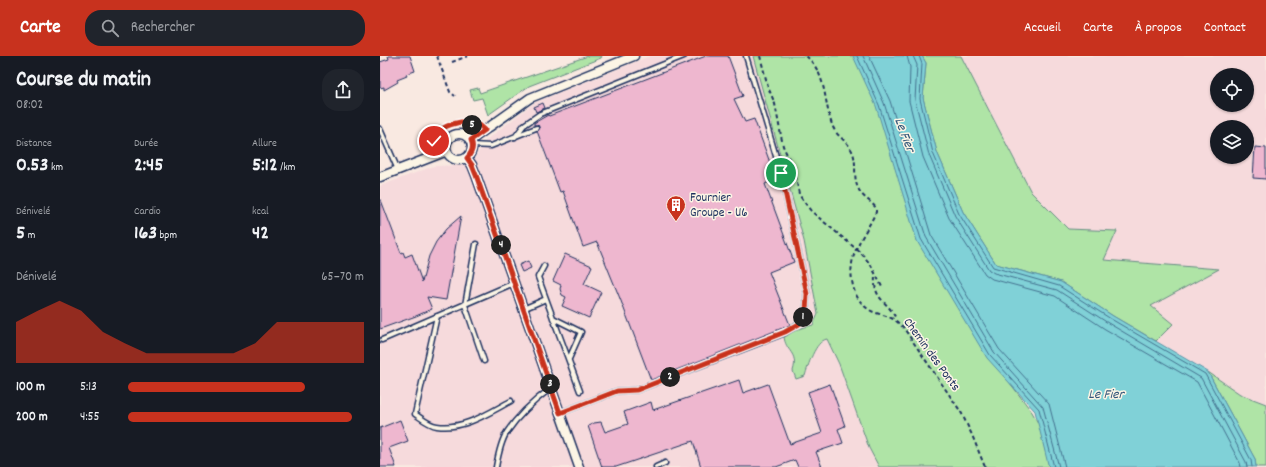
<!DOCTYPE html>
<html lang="fr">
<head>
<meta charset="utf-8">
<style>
  :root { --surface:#171b24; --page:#20242c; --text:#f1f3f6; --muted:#9ea1a6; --accent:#c8321e }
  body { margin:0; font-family:Dekko,sans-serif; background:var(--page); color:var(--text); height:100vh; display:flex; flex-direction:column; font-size:15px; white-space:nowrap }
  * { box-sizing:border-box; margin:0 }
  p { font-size:13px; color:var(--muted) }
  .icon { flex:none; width:22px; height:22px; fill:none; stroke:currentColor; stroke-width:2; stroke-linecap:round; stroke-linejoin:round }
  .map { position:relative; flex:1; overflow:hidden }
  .sheet { display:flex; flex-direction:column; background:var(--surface); width:380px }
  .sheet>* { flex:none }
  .buttons { position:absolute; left:830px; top:12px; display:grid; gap:8px }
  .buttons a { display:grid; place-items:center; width:44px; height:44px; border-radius:50%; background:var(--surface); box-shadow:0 1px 3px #0004; font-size:20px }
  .pin { position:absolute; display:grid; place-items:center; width:34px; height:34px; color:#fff; margin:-17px; border:2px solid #fff; border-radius:50%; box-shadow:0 1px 4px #0007 }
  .km { position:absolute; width:20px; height:20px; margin:-10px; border-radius:50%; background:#222; color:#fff; font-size:11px; line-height:20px; text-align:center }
  .round { display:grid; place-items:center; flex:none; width:42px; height:42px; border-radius:16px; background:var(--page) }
  .summary { display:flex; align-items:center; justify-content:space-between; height:68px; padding:0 16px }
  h1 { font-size:22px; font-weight:700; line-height:30px }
  .figures { display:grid; grid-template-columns:repeat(3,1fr); gap:6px; height:68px; padding:4px 16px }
  .figures div { display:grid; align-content:center }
  .figures b { font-size:20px; font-weight:700 }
  .figures small { font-size:11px; font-weight:400 }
  .figures p { font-size:11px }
  .chart { height:112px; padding:8px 16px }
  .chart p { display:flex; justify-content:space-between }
  .chart svg { width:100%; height:72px; margin-top:4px; fill:var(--accent); opacity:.7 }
  ul { padding:0 16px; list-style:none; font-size:13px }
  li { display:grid; grid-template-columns:64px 48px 1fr; align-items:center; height:30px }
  li i { height:10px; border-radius:5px; background:var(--accent) }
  header { display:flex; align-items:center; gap:24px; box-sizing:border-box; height:56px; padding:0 20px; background:var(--accent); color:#fff }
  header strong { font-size:19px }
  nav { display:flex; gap:22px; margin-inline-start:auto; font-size:14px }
  .search { width:280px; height:36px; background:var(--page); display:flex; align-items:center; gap:10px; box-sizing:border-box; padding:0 14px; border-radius:16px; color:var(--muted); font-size:15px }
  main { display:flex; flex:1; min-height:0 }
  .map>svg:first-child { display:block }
  .built { fill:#f6dadc; fill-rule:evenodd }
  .green { fill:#afe4a6; stroke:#658a82 }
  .water { fill:#80d1d7; stroke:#5890a7 }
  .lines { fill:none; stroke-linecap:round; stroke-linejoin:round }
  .shore { stroke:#43708e; stroke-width:1 }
  .building { fill:#eeb7cf; stroke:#1b2f5e }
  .service-casing { stroke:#1b2f5e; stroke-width:7 }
  .minor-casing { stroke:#1b2f5e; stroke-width:11 }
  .path { stroke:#1b2f5e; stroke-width:2; stroke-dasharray:4 3; stroke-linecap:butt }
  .service { stroke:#fcf5e5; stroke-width:4 }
  .minor { stroke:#fcf5e5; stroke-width:8 }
  .route-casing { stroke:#fff; stroke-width:8 }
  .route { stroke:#c8321e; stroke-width:5 }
  .labels { text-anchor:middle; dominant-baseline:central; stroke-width:3; stroke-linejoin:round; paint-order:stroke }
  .poi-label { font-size:13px; fill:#1b2f5e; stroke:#fcf5e5; text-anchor:start }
  .street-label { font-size:13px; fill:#1b2f5e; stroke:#fcf5e5 }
  .water-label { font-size:14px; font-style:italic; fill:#34587c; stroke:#fcf5e5 }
</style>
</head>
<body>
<header>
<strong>Carte</strong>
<div class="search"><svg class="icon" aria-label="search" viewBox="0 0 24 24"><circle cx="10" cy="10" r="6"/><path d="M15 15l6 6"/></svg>Rechercher</div>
<nav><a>Accueil</a><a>Carte</a><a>À propos</a><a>Contact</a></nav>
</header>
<main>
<section class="sheet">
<div class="summary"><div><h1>Course du matin</h1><p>08:02</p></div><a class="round"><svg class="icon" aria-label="share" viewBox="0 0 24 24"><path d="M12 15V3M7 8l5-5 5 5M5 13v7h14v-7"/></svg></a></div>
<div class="figures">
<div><p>Distance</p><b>0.53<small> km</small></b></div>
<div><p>Durée</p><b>2:45</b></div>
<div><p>Allure</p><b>5:12<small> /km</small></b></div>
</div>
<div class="figures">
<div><p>Dénivelé</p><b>5<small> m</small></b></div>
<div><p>Cardio</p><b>163<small> bpm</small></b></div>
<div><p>kcal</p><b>42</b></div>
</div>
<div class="chart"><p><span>Dénivelé</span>65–70 m</p>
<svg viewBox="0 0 160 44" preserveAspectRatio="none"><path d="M0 44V19L10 12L20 6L30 12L40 25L50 32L60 38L70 38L80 38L90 38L100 38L110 32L120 19L130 19L140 19L150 19L160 19V44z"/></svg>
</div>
<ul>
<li><b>100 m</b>5:13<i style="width:75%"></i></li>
<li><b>200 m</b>4:55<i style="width:95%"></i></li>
</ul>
</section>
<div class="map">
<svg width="886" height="411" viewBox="0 0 886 411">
  <rect width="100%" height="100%" fill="#f9e9e1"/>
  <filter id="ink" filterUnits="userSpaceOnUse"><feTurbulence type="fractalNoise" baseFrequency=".025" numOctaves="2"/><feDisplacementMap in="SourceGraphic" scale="8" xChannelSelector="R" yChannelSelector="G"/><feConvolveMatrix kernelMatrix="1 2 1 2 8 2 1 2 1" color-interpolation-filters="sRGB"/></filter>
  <g filter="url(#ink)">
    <path class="built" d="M 270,0 L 373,0 L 424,185 L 438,258 L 433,269 L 421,272 L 404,286 L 414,301 L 415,309 L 425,320 L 434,296 L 444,283 L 447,283 L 459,308 L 489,392 L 499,411 L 0,411 L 0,130 L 54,110 L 90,109 L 106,84 L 154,47 Z
      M 581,0 L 886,0 L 886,348 L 860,338 L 828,316 L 776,285 L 792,268 L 770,250 L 838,213 L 724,204 L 737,175 L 688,173 L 651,136 ZM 837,19 L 867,19 L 867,49 L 837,49 ZM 837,71 L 867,71 L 867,101 L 837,101 Z"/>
    <path class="green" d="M 208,0 L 222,0 L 221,2 L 149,30 L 108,59 L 102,42 L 93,44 L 90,34 L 98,32 L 100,37 Z
      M 373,0 L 477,0 L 630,327 L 652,356 L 682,411 L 499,411 L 489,392 L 459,308 L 447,283 C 435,285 428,310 425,320 L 416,323 L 413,315 C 419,296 405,296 404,280 L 421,272 L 433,269 L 438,258 L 424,185 Z
      M 542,0 L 581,0 L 651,136 L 688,173 L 737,175 L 724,204 L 839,213 L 771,250 L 793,268 L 776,285 L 733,260 L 681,226 L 616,208 L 583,156 L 557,96 L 543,42 L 546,7 Z
      M 828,316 L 860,338 L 886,348 L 886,411 L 876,411 L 875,403 Z"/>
    <path class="water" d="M 473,0 L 542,0 L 546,7 L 543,42 L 557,96 L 583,156 L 616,208 L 681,226 L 733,260 L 828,316 L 875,403 L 876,411 L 671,411 L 668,408 L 655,355 L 607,302 L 537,185 L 496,50 Z"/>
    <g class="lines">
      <path class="shore" d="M 477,0 L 499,49 L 541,183 L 610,299 L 659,353 L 674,411
        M 483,0 L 504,47 L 546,181 L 614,296 L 663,351 L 679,411
        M 489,0 L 510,45 L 551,179 L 619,293 L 669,348 L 685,411
        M 527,0 L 530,11 L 529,45 L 543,101 L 569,162 L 605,218 L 612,223 L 675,240 L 725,273 L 817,326 L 860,407 L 861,411
        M 533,0 L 537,9 L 535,44 L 549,99 L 575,160 L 609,214 L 614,217 L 677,234 L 728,267 L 821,322 L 866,406 L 867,411
        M 539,0 L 542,8 L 540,43 L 553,97 L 579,158 L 613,211 L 679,230 L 731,263 L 825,318 L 871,404 L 872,411"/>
    </g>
    <path class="building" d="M 8,0 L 30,0 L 35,15 L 26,18 L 27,20 L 17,24 L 18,26 L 4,34 L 4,31 L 0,32 L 0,6 L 9,3 Z
      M 326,0 L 348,0 L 363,40 L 354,43 L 365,66 L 374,63 L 396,123 L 385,128 L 414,206 L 389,216 L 410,269 L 271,324 L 241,245 L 217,186 L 203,191 L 183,135 L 180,136 L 157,75 L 159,74 L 159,71 L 158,69 L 154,69 L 154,67 L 168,59 L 169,60 Z
      M 163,47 L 165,52 L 156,56 L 154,51 Z
      M 875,91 L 886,92 L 886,123 L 873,122 Z
      M 0,144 L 1,144 L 21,197 L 23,196 L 25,201 L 32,198 L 42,226 L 49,200 L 56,186 L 66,173 L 81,160 L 66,244 L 47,241 L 52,253 L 36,260 L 0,273 Z
      M 185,198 L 212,210 L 204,228 L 221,236 L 209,262 L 182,250 L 186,241 L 182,239 L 180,233 L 181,229 L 173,225 Z
      M 148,205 L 151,212 L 142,216 L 139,209 Z
      M 359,324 L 363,337 L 388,328 L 410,388 L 442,377 L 428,336 L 450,328 L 465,370 L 458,373 L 463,387 L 436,396 L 442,411 L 418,411 L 415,404 L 396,411 L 321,411 L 313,385 L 236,411 L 222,411 L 208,370 L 214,367 L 221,366 L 225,376 L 248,368 L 244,356 L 271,346 L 273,354 Z
      M 20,364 L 28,385 L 9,392 L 16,411 L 0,411 L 0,372 Z"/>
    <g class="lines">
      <g class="service-casing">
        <path id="service" d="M 0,73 L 18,114
          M 135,81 L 144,69 L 160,58 L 304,0
          M 92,89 L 111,90 L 156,72
          M 96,188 L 85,249 L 104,305
          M 164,210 L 158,221 L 200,335
          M 143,253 L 166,243
          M 57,260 L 35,358 C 41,362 49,369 57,370 C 84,374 108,357 131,345
          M 173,262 L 201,276 L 189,303
          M 2,284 L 134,227
          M 180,357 L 237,335 L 257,334 L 405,277 L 419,267 L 426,255 L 427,237 L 401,117 L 366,0
          M 116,411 C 118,400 121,385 127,376 C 139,358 155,344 171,332
          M 276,411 L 285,407"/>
      </g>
      <g class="minor-casing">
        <path id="minor" d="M66 91a13 13 0 1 1 26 0a13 13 0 1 1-26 0Z
          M 91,84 L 150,42 L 254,0
          M 87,102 L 92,109 L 96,119 L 199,411
          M 0,121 L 67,95"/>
      </g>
      <path class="path" d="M 57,0 L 70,36 L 75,40
        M 380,0 L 388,31 L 395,48 L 403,90 L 415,116 L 419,138 L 422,143 L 431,155 L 481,197 L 491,209 L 503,233
        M 426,0 C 448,19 443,47 453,71 C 457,81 468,85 472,95 C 478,107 472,122 479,134 C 483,142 491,145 496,152 L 496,156 C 483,183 466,198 473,230 C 475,239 480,247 488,253 C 495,258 503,258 511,262 C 516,264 519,268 523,271 L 581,356 L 592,379 L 605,411
        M 72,6 L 88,0
        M 49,92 L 53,88 L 57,77 L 64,71 L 81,66 L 91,69 L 97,67 L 99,68
        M 495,221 C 493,245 509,245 516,263"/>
      <use href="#service" class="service"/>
      <use href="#minor" class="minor"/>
    </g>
  </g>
  <g class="lines" filter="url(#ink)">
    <g class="route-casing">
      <path id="route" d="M 54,85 C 60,71 67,69 81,66 L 91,69 L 97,67 L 105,74 L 91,84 C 94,91 92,97 87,102 L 92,109 L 96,119 L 180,357 L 237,335 L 257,334 L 405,276 L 419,268 L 426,255 L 427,238 L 401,117"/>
    </g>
    <use href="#route" class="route"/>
  </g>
  <defs>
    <g id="building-pin" transform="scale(1)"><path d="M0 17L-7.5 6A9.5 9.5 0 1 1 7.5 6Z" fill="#c8321e" stroke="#fcf5e5"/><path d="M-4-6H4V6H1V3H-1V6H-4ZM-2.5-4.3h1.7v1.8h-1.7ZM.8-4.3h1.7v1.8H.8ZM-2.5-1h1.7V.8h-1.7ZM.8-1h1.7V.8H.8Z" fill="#fff"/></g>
  </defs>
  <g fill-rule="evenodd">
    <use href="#building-pin" x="296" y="149"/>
  </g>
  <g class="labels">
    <g class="poi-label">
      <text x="310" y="142">Fournier<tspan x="310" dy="15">Groupe - U6</tspan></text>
    </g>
    <g class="street-label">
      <text transform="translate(551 299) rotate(54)">Chemin des Ponts</text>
    </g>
    <g class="water-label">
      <text transform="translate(524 79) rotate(69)">Le Fier</text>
      <text x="726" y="339">Le Fier</text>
    </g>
  </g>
</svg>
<div class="buttons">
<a><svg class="icon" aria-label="locate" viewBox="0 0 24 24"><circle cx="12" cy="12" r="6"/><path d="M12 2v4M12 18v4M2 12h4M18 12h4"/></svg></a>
<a><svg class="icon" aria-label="layers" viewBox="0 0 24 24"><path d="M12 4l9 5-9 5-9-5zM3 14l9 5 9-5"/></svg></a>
</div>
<div class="pin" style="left:401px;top:117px;background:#1e9e55"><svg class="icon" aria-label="arrive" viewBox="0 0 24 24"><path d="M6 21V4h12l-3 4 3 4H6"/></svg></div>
<div class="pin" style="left:54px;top:85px;background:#d93025"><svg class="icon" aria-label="check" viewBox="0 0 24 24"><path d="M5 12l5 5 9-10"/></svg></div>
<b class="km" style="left:423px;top:261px">1</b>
<b class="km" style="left:290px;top:321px">2</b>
<b class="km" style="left:170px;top:328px">3</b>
<b class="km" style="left:121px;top:189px">4</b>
<b class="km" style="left:92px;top:69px">5</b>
</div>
</main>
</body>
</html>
